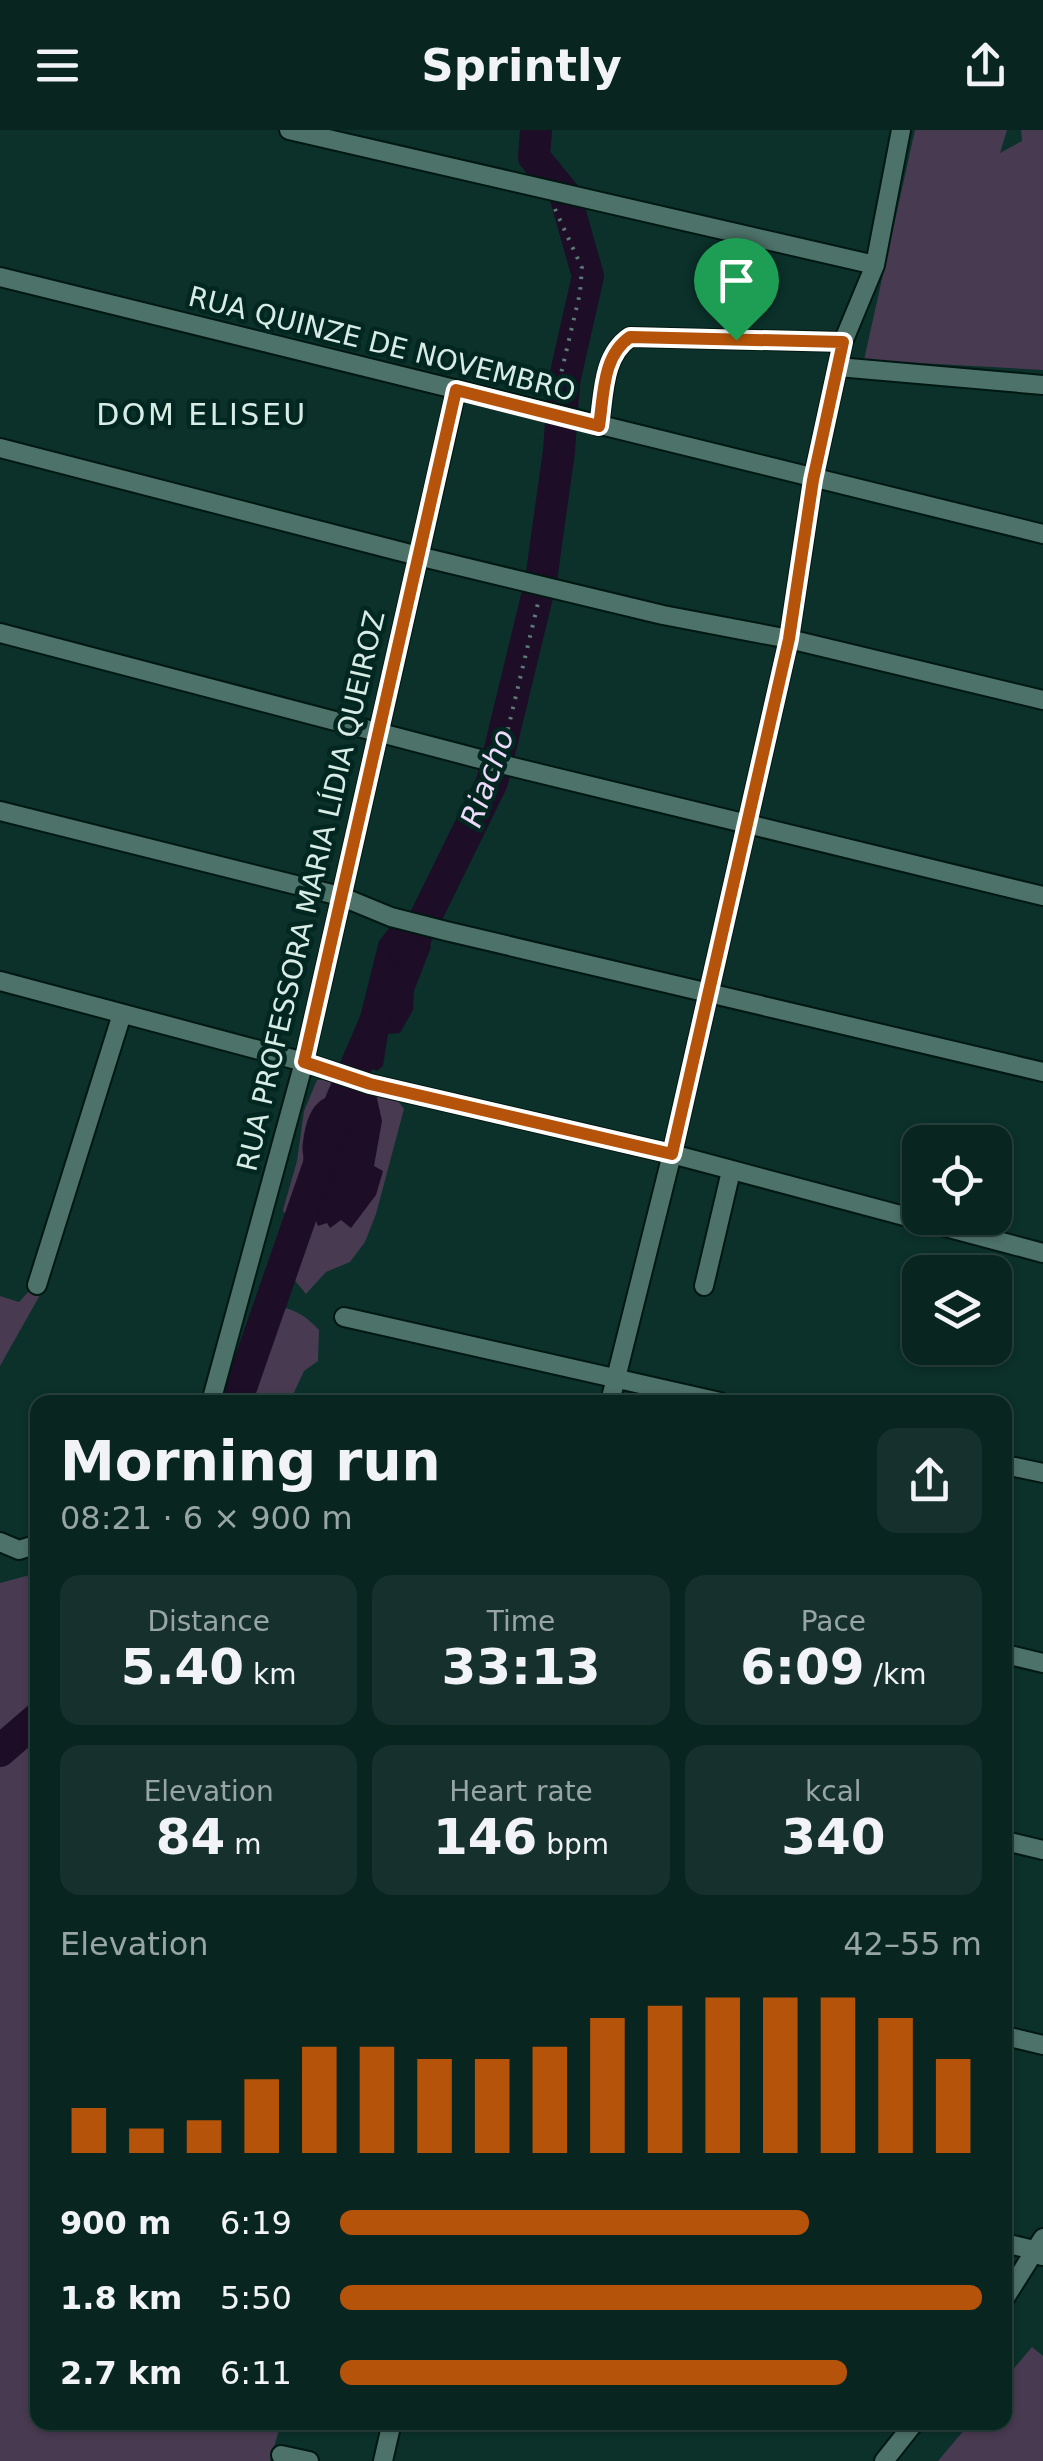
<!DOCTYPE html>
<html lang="en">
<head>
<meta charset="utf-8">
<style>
  :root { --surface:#082520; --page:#16312d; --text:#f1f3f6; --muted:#98a5a5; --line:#29423e; --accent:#b45309 }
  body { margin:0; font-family:"DejaVu Sans",sans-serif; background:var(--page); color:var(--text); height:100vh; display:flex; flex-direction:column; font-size:38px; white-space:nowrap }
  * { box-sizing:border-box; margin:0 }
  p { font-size:32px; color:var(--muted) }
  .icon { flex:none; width:55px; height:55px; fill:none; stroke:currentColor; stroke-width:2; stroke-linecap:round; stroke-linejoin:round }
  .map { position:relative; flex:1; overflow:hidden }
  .sheet { position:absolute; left:30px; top:1265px; width:982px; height:1035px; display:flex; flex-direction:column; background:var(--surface); border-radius:20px; box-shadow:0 2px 8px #0004,0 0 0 2px var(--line) }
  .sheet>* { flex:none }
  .buttons { position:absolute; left:902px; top:995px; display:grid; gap:20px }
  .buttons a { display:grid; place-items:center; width:110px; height:110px; border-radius:20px; background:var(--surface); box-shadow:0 2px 8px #0004,0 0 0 2px var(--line); font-size:50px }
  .pin { position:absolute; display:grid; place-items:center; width:85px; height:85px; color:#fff; margin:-102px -42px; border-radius:50% 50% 50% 0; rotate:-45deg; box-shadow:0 0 10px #0007 }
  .pin .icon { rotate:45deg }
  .round { display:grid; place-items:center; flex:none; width:105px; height:105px; border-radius:20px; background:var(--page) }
  .head { display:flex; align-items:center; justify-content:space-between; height:170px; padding:0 30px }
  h1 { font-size:55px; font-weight:700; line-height:75px }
  .metrics { display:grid; grid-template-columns:repeat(3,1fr); gap:15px; height:170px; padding:10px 30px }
  .metrics div { display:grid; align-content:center; border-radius:20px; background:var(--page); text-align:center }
  .metrics b { font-size:50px; font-weight:700 }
  .metrics small { font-size:28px; font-weight:400 }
  .metrics p { font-size:28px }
  .chart { height:280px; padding:20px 30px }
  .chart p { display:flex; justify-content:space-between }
  .chart svg { width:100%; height:180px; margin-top:10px; stroke:var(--accent); stroke-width:6 }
  ul { padding:0 30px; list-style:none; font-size:32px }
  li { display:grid; grid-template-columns:160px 120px 1fr; align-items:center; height:75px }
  li i { height:25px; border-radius:12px; background:var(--accent) }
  header { display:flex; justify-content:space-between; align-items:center; height:130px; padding:0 30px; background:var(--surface); font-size:45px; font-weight:700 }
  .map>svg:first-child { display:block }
  .green { fill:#483a50 }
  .water { fill:#1e0d27 }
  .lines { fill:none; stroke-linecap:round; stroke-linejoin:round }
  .river { stroke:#1e0d27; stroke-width:32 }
  .minor-casing { stroke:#001812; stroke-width:22 }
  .path { stroke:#5c7b75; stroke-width:4; stroke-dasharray:2.5 8; stroke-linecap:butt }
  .minor { stroke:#4d7269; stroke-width:18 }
  .route-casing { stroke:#fff; stroke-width:20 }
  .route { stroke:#b45309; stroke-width:12 }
  .labels { text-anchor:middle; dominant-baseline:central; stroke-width:9; stroke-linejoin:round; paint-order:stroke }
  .street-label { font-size:28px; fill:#d8ece6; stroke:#012720 }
  .neighbourhood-label { font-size:30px; letter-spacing:2.5px; fill:#d8ece6; stroke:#012720 }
  .water-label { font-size:30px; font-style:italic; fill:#efd9fa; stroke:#012720 }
</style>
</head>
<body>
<header><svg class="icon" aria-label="menu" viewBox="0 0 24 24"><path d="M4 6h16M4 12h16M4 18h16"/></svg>Sprintly<svg class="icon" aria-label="share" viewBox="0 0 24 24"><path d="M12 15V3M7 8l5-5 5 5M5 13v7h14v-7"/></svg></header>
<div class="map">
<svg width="1043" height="2331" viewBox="0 0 1043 2331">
  <rect width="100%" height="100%" fill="#0b312a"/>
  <path class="green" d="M 915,0 L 1007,0 L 1000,23 L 1022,11 L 1021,0 L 1043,0 L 1043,240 L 864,230 Z
    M 317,950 L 334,950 L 392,963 L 404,979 L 376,1084 L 365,1112 L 350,1132 L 326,1142 L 306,1164 L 293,1148 L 301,1117 L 283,1080 L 297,1031 L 304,981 Z
    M 30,1160 L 40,1165 L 0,1236 L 0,1166 L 19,1172 Z
    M 256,1173 C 284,1176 300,1179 319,1200 L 318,1231 L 304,1241 L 292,1267 L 296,1272 L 225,1272 Z
    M 37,1443 L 37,1568 L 0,1601 L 0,1453 Z
    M 37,1603 L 38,2292 L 281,2293 L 270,2331 L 0,2331 L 0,1637 Z
    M 1032,2217 L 1043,2226 L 1043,2331 L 938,2331 L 970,2293 L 1005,2292 L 1005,2249 Z"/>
  <path class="water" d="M 390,797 L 411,799 L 427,805 L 431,817 L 414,861 L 413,880 L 400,903 L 388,904 L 383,936 L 377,941 L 354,930 L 353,915 L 379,811 Z
    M 357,961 L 376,964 L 382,991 L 374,1036 L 383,1041 L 376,1065 L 351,1098 L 341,1090 L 330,1098 L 327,1093 L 318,1096 C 311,1077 302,1061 309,1040 L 303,1037 C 305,1027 301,1021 303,1012 C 308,975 319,963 357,961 Z"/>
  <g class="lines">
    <path class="river" d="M 407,825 L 492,652 L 541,450 L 559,321 L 564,252 L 588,146 L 565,65 L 534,27 L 536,0
      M 236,1272 L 341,971 L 375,892
      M 0,1621 L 38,1588"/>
    <g class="minor-casing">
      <path id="minor" d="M 289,0 L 875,135
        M 0,147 L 1043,404
        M 838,237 L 1043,255
        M 599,296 C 604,266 602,226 630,207 L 843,212
        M 0,318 L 418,426 L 663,485 L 789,509 L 1043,570
        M 0,503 L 476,628 L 1043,766
        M 0,681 L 340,766 L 391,787 L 446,801 L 1043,942
        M 0,851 L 304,932 L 370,954 L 672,1024 L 1043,1123
        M 37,1155 L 122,884
        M 704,1156 L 731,1041
        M 344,1187 L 720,1272
        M 211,1272 L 304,932 L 456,261
        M 610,1272 L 672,1024 L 789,509 L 813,350 L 843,212 L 875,135 L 901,0
        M 1005,1335 L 1043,1343
        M 0,1412 L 19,1420 L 38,1414
        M 1005,1524 L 1043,1533
        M 1005,1711 L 1043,1720
        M 1005,1906 L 1043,1915
        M 1005,2113 L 1034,2120 L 1042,2126
        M 1005,2168 L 1043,2108
        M 281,2325 L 309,2331
        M 383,2331 L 392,2292
        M 884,2331 L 915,2292"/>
    </g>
    <path class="path" d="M 555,79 L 582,138 L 580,163 L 556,265
      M 503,620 L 538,473"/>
    <use href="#minor" class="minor"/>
  </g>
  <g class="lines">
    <g class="route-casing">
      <path id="route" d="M 630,207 L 843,212 L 813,350 L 789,509 L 672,1024 L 370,954 L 304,932 L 456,260 L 599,296 C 604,265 602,226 630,207 Z"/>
    </g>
    <use href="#route" class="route"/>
  </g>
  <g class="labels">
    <g class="street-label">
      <text transform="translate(382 214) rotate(14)">RUA QUINZE DE NOVEMBRO</text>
      <text transform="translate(311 761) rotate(-77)">RUA PROFESSORA MARIA LÍDIA QUEIROZ</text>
    </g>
    <g class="neighbourhood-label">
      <text x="202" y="284">DOM ELISEU</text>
    </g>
    <g class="water-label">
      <text transform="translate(487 648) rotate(-70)">Riacho</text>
    </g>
  </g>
</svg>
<div class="buttons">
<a><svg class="icon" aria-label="locate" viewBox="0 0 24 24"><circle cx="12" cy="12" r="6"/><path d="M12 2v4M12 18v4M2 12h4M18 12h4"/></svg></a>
<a><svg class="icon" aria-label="layers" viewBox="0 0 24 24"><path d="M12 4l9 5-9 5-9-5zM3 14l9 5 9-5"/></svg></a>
</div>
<div class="pin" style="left:736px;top:210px;background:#1e9e55"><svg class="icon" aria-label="arrive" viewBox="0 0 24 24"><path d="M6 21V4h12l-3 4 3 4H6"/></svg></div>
<section class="sheet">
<div class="head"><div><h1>Morning run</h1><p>08:21 · 6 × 900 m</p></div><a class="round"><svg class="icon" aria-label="share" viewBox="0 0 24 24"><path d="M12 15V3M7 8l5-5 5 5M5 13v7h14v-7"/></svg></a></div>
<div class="metrics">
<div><p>Distance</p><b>5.40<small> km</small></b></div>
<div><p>Time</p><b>33:13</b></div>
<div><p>Pace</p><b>6:09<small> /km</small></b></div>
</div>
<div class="metrics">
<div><p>Elevation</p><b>84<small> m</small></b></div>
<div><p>Heart rate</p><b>146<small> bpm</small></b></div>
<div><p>kcal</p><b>340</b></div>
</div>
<div class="chart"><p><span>Elevation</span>42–55 m</p>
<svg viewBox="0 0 160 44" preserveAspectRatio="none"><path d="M5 44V33M15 44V38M25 44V36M35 44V26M45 44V18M55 44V18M65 44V21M75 44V21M85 44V18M95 44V11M105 44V8M115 44V6M125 44V6M135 44V6M145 44V11M155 44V21"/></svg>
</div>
<ul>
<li><b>900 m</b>6:19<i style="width:73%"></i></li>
<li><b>1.8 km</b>5:50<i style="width:100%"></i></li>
<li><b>2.7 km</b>6:11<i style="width:79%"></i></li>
</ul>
</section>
</div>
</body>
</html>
